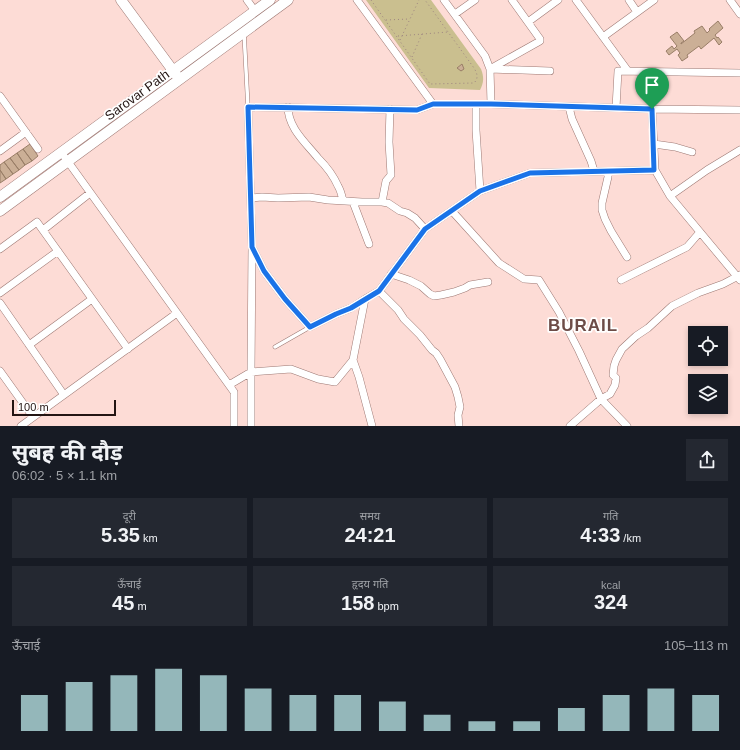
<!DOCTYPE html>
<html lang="hi">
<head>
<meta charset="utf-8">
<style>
  :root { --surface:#171b24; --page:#242831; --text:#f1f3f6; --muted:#9ea1a6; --accent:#94b7ba }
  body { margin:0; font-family:Helvetica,"Noto Sans Devanagari",sans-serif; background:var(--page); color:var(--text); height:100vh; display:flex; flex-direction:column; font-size:15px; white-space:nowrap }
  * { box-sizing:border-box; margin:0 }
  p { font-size:13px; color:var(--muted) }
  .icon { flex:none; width:22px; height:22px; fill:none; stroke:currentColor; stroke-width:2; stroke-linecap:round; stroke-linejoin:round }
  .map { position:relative; height:426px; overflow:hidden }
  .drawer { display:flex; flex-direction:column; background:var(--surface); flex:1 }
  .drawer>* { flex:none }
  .fabs { position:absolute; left:688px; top:326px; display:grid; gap:8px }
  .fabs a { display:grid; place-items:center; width:40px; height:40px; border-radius:0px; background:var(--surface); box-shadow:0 2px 6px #0003; font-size:20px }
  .scale { position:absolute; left:12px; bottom:10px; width:104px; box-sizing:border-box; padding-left:4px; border:2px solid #231513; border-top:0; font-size:11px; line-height:14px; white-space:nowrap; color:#231513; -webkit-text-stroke:3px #fff; paint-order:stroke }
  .pin { position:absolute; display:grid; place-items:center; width:34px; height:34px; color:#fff; margin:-41px -17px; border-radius:50% 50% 50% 0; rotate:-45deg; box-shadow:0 0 4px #0007 }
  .pin .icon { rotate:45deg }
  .round { display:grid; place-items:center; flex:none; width:42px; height:42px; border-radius:0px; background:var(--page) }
  .head { display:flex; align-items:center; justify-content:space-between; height:68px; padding:0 12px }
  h1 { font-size:22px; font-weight:700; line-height:30px }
  .stats { display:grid; grid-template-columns:repeat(3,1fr); gap:6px; height:68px; padding:4px 12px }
  .stats div { display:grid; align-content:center; border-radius:0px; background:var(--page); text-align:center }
  .stats b { font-size:20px; font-weight:700 }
  .stats small { font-size:11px; font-weight:400 }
  .stats p { font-size:11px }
  .chart { height:112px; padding:8px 12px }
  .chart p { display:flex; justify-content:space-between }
  .chart svg { width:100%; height:72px; margin-top:4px; stroke:var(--accent); stroke-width:6 }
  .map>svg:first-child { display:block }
  .green { fill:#cabf8f }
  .building { fill:#cbaf96; stroke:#997e67 }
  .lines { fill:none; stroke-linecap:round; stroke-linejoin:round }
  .lane-casing { stroke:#9d7873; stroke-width:4.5 }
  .street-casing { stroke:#9d7873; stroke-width:8 }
  .secondary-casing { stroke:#9d7873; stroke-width:11 }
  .path { stroke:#9e8581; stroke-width:1; stroke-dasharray:1 3; stroke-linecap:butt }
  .lane { stroke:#fff; stroke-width:3.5 }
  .street { stroke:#fff; stroke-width:7 }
  .secondary { stroke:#fff; stroke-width:10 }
  .route-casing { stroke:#fff; stroke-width:8 }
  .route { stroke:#1a73e8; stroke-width:5 }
  .labels { text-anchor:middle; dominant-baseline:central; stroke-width:3.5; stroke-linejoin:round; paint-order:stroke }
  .street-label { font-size:13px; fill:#231513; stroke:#fff }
  .district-label { font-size:17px; font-weight:bold; letter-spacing:1px; fill:#6d4c47; stroke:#fff }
</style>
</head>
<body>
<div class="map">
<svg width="740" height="426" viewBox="0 0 740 426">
  <rect width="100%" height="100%" fill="#fddcd6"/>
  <path class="green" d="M 366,0 L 431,0 L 481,69 C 484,77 484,82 480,90 L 429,88 Z"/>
  <path class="building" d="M 718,21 L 723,28 L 715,35 L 717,38 L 718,37 L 722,42 L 719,45 L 714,38 L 701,49 L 699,46 L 687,55 L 688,57 L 682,61 L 678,55 L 680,53 L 677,49 L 669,55 L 666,51 L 672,46 L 674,49 L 677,46 L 670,37 L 677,32 L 684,41 L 681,43 L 681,44 L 695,33 L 694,31 L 702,26 L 707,33 L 710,30 L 709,29 Z
    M 462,64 L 464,69 L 461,71 L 457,68 Z
    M 30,144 L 38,156 L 32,161 L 23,149 Z
    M 23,149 L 32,161 L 25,165 L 17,153 Z
    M 17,153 L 25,165 L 19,170 L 10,158 Z
    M 10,158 L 19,170 L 13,174 L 4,162 Z
    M 4,162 L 13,174 L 6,179 L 0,170 L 0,165 Z
    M 0,170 L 6,179 L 0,183 Z"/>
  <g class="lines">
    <g class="lane-casing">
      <path id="lane" d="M 244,33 L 248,107
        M 275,347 L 310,327"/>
    </g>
    <g class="street-casing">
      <path id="street" d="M 247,0 L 255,11
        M 357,0 L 433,104 L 491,104 L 652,109 L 740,110
        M 444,0 L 485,56 L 490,69 L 491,104
        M 576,0 L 628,71
        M 629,0 L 637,12
        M 730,0 L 740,14
        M 455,14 L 475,0
        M 528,22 L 558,0
        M 603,37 L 654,0
        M 490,69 L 540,41 L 540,39 L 512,0
        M 490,69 L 550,71
        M 0,96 L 38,149
        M 476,104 L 476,130 L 480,191
        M 288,107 C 288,128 306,143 318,158 C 325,165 334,177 338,186 C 341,191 342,196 343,201
        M 569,107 L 572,119 L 591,161 L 594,171
        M 616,108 L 618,71 L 740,73
        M 652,109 L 655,170 L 670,196 L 740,280
        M 654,144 L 675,147 L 692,152
        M 0,151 L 26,132
        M 61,152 L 234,392 L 234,426
        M 608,171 L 608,177 L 602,203 L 602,210 L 605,219 L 611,231 L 627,257
        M 670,196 L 707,170 L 740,150
        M 251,198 L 262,197 L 278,198 L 309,197 L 328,200 L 362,202 L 382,202 L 388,203 L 400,211 L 407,213 L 415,218 L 425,229
        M 353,202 L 369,244
        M 382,202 L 386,181 L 391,175 L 389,142 L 390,109
        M 452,211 L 499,263 L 524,279 L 539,280 L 559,312 L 579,351 L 601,399 L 627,426
        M 43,230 L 90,193
        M 0,249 L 37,222 L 128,349
        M 253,249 L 264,271 L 285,299 L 310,327 L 336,314 L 351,308 L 365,299
        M 391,274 L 409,280 L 421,286 L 430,294 L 434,296 L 441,295 L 454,292 L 465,288 L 470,285 L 488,282
        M 621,280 L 687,247 L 700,232
        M 379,291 L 398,310 L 404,319 L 420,335 L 432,350 L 436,353 L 440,359 L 455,387 L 458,397 L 460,407 L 458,415 L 459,426
        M 0,293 L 58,251
        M 0,303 L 64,395
        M 29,345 L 92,299
        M 353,360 L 359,377 L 372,426
        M 0,371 L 33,417
        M 229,385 L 251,372 L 252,247 L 248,107 L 417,110 L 433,104
        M 21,426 L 177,313
        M 251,426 L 251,372 L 291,369 L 318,379 L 335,382 L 353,360 L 365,299 L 379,291 L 425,229 L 480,191 L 530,173 L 655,170
        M 570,426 L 601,399 L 610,394 L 615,385 L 616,378 L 613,375 L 614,366 L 616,360 L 622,349 L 636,336 L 648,328 L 672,306 L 698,293 L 723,284 L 740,275"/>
    </g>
    <g class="secondary-casing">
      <path id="secondary" d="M 121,0 L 177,76
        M 0,197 L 270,0
        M 0,211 L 288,0"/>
    </g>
    <path class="path" d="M 371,0 L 430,84 L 474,83 C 479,78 477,73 474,68 L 425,0
      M 386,20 L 409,19
      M 398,36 L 448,32
      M 400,40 L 419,0
      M 412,57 L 422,34"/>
    <use href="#lane" class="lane"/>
    <use href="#street" class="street"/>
    <use href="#secondary" class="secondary"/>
  </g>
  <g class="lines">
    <g class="route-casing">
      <path id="route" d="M 433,104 L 491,104 L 652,109 L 654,170 L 530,173 L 480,191 L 425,229 L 379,291 L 351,308 L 336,314 L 310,327 L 285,299 L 264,271 L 252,247 L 248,107 L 417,110 Z"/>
    </g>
    <use href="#route" class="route"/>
  </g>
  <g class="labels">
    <g class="street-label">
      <text transform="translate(137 95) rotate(-36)">Sarovar Path</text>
    </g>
    <g class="district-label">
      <text x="583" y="325">BURAIL</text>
    </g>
  </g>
</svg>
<div class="fabs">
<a><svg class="icon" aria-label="locate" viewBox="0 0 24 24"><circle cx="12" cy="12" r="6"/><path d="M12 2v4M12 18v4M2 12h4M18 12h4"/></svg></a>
<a><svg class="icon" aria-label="layers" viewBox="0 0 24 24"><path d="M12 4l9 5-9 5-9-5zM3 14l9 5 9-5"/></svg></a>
</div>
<div class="scale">100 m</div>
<div class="pin" style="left:652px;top:109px;background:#1e9e55"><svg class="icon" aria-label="arrive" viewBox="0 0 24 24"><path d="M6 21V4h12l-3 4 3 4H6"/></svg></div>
</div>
<section class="drawer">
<div class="head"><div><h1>सुबह की दौड़</h1><p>06:02 · 5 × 1.1 km</p></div><a class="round"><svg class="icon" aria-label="share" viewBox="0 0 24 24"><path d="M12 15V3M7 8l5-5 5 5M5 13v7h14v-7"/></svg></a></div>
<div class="stats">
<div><p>दूरी</p><b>5.35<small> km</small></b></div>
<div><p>समय</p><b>24:21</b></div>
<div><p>गति</p><b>4:33<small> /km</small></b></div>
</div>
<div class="stats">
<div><p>ऊँचाई</p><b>45<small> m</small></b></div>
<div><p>हृदय गति</p><b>158<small> bpm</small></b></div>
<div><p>kcal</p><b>324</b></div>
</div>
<div class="chart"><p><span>ऊँचाई</span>105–113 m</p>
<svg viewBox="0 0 160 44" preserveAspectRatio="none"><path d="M5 44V22M15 44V14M25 44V10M35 44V6M45 44V10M55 44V18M65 44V22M75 44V22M85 44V26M95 44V34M105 44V38M115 44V38M125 44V30M135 44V22M145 44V18M155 44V22"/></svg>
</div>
</section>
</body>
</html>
